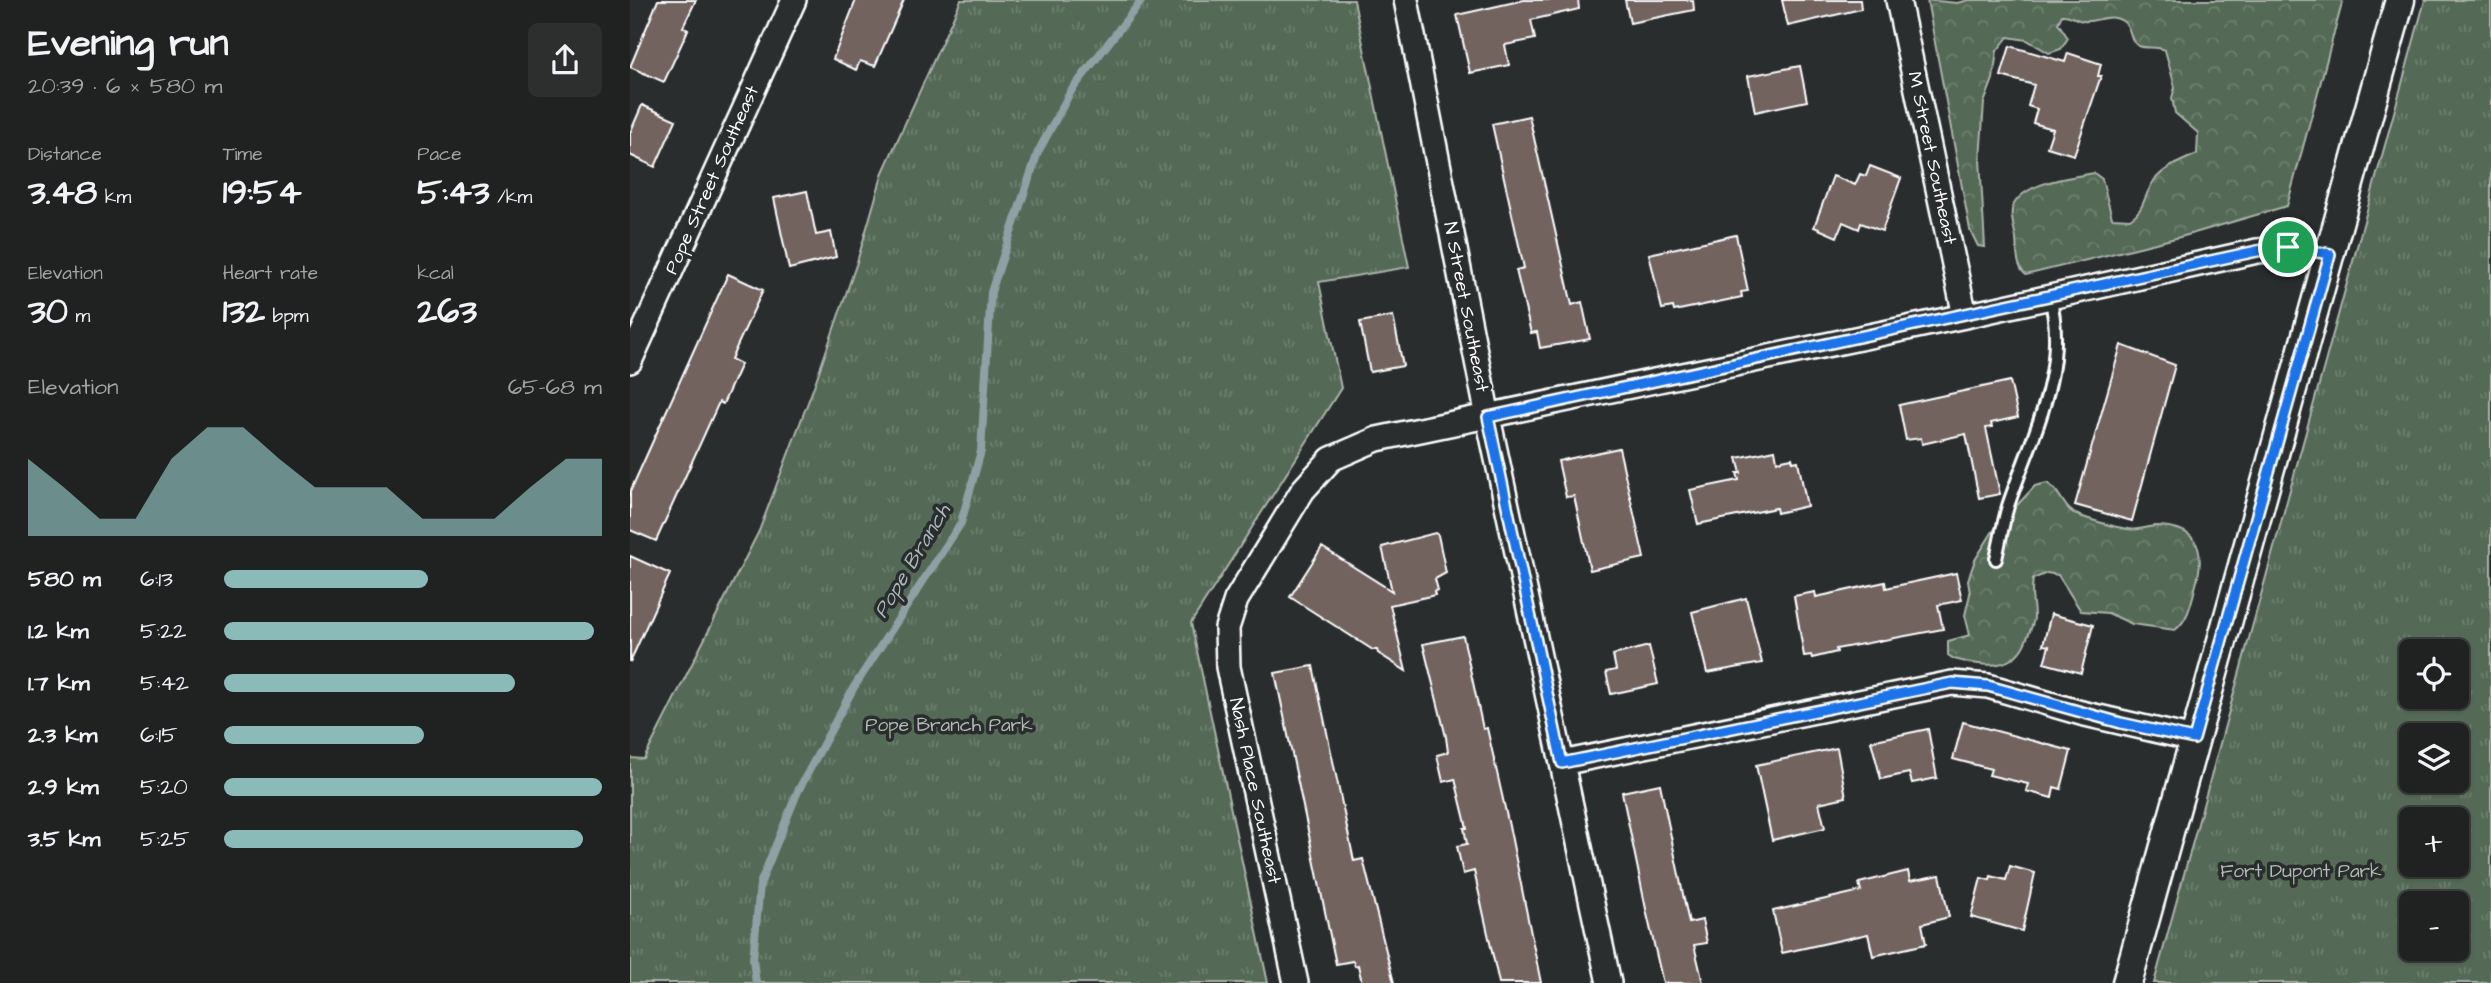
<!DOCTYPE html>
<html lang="en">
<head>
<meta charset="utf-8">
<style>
  :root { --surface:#202222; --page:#2d2f2f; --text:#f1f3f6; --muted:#a2a4a5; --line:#3d3f40; --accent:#8bbbb9 }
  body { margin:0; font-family:"Architects Daughter",sans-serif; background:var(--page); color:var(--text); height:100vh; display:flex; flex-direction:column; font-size:26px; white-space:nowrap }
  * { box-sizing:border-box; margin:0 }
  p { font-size:23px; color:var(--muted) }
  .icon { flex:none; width:38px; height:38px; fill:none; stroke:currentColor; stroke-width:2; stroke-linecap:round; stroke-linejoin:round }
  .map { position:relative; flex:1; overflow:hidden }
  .side { display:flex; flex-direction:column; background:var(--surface); width:630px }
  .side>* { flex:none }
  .buttons { position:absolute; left:1769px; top:639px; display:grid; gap:14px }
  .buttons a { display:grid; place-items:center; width:70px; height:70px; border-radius:10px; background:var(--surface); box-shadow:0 2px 5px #0004,0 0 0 2px var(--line); font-size:35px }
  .pin { position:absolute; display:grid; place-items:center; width:60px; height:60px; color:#fff; margin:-30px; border:4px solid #fff; border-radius:50%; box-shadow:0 2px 7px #0007 }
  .round { display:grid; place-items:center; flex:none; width:74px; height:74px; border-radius:10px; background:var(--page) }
  .summary { display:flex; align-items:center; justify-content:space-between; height:119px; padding:0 28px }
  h1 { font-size:38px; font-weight:800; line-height:52px }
  .stats { display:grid; grid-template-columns:repeat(3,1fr); gap:10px; height:119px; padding:7px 28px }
  .stats div { display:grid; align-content:center }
  .stats b { font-size:35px; font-weight:800 }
  .stats small { font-size:19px; font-weight:400 }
  .stats p { font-size:19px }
  .chart { height:196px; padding:14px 28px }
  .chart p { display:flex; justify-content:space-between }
  .chart svg { width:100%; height:126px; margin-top:7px; fill:var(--accent); opacity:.7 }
  ul { padding:0 28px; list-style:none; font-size:23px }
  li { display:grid; grid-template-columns:112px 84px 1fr; align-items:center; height:52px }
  li i { height:18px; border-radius:9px; background:var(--accent) }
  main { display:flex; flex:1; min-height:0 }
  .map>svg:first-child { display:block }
  .forest { fill:url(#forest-crowns); stroke:#aab4aa; stroke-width:2 }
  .park { fill:url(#park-tufts); stroke:#aab4aa; stroke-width:2; fill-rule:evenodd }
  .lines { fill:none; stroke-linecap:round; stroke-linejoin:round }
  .stream { stroke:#90a1a6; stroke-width:8 }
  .building { fill:#72645f; stroke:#fff; stroke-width:2 }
  .service-casing { stroke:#fff; stroke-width:16 }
  .minor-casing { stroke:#fff; stroke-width:28 }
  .tertiary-casing { stroke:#fff; stroke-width:33 }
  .service { stroke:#2a2d2e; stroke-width:10 }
  .minor { stroke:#2a2d2e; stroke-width:23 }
  .tertiary { stroke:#2a2d2e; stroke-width:28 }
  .route-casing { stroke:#fff; stroke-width:14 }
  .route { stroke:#1a73e8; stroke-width:9 }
  .labels { text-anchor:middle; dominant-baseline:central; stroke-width:7; stroke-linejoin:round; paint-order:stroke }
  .street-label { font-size:19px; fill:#fff; stroke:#2a2d2e }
  .park-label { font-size:19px; fill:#b2bcb3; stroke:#2a2d2e }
  .water-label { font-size:21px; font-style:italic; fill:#acb9bc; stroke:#2a2d2e }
</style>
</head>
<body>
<main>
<section class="side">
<div class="summary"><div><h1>Evening run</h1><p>20:39 · 6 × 580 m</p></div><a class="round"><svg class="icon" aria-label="share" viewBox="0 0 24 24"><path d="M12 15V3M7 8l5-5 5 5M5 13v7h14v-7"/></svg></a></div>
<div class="stats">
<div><p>Distance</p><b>3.48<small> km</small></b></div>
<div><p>Time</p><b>19:54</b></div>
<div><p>Pace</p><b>5:43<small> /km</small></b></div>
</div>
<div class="stats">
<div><p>Elevation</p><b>30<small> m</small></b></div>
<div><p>Heart rate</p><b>132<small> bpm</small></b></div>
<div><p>kcal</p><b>263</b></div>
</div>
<div class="chart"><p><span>Elevation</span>65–68 m</p>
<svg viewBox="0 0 160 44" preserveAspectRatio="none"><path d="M0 44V17L10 27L20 38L30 38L40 17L50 6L60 6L70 17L80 27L90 27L100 27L110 38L120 38L130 38L140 27L150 17L160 17V44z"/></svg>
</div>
<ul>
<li><b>580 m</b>6:13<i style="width:54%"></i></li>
<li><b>1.2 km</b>5:22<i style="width:98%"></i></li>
<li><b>1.7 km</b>5:42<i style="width:77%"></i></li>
<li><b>2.3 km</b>6:15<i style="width:53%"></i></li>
<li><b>2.9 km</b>5:20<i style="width:100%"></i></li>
<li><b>3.5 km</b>5:25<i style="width:95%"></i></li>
</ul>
</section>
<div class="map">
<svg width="1861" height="983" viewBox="0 0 1861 983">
  <defs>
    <pattern id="forest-crowns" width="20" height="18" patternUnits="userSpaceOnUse" patternTransform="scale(1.75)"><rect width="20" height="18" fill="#546a56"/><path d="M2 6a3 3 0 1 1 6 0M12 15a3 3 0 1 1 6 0" fill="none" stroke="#6e806f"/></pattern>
    <pattern id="park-tufts" width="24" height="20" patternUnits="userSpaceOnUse" patternTransform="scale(1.75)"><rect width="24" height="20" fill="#546a56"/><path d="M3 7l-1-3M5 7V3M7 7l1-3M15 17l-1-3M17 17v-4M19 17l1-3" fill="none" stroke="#6e806f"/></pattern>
  </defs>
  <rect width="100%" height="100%" fill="#2a2d2e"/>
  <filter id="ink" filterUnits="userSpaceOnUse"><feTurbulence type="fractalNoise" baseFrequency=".0143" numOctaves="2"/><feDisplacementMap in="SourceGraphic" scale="14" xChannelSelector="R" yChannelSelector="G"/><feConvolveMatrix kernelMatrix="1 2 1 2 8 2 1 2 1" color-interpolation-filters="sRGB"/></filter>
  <g filter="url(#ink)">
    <path class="forest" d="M 1297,0 L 1327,3 L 1339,0 L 1713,0 L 1657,206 L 1554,236 L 1396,275 C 1386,267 1387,250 1386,239 C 1385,230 1379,214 1383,206 C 1395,181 1441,178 1464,173 L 1472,179 L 1482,218 L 1500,219 C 1515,210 1514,194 1524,181 C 1534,167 1552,161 1567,154 L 1568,133 L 1545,113 L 1542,98 L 1545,87 L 1535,50 C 1526,46 1517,49 1509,46 C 1499,42 1502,29 1495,23 C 1480,11 1468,23 1453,21 C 1445,20 1440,14 1432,15 L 1428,23 L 1438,38 L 1431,49 L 1419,53 L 1397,40 L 1378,37 L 1367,51 L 1363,79 L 1354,103 L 1350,159 L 1355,247 L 1348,246 L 1340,230 Z
      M 1417,483 C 1432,491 1432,510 1450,516 C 1465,521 1482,527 1498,529 C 1506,531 1516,527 1525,526 C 1564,526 1576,545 1567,581 C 1562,598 1560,619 1545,630 L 1502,624 L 1478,613 L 1451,611 L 1428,575 L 1417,573 L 1403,579 C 1400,598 1404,601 1404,617 C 1404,623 1400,631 1397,638 C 1385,672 1354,667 1324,659 L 1318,655 L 1318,641 L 1340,635 L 1335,615 L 1340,594 L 1338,580 L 1345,560 L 1363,531 L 1405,486 Z"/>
    <path class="park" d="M 331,0 L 724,0 L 779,267 L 689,282 L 711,388 L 561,623 L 638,983 L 0,983 L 0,758 L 14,759 L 129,531 L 183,389 L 227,262 L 253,172 Z
      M 1795,0 L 1861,0 L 1861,983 L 1524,983 ZM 1782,651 L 1827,651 L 1827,696 L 1782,696 ZM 1782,735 L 1827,735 L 1827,780 L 1782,780 ZM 1782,819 L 1827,819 L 1827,864 L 1782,864 ZM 1782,903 L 1827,903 L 1827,948 L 1782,948 Z"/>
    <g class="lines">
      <path class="stream" d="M 126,983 L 123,959 L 130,884 L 168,791 L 224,687 L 331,523 L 351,451 L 361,292 L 408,152 L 441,91 L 512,0"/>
    </g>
    <path class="building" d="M 28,0 L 66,0 L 53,27 L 58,30 L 34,82 L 0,67 Z
      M 226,0 L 274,0 L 245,66 L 230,61 L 226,70 L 203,59 Z
      M 894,0 L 948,0 L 949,9 L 901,20 L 905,39 L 875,45 L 879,65 L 840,73 L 827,15 Z
      M 995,0 L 1063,0 L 1064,10 L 1000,23 Z
      M 1152,0 L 1230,0 L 1231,9 L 1158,26 Z
      M 1380,46 L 1435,62 L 1438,53 L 1471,64 L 1468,76 L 1471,76 L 1444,155 L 1417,147 L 1423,129 L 1403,123 L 1407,109 L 1398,106 L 1404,85 L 1371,76 Z
      M 1170,66 L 1177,101 L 1125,112 L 1118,76 Z
      M 12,105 L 46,120 L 25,167 L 0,155 L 0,133 Z
      M 899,116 L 942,305 L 952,302 L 960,339 L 910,348 L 907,332 L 901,333 L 886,270 L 894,268 L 862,124 Z
      M 1240,166 L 1271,178 L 1252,231 L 1231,223 L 1229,229 L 1213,222 L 1207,237 L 1184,227 L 1203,176 L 1225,185 L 1230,174 L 1236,176 Z
      M 177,191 L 186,235 L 201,232 L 206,257 L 159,269 L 144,198 Z
      M 1106,235 L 1118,291 L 1111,292 L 1112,297 L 1044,311 L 1043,307 L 1032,309 L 1019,254 Z
      M 98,274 L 133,290 L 101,359 L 111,364 L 93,404 L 89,402 L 26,541 L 0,530 L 0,492 Z
      M 763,316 L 773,366 L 740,372 L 730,322 Z
      M 1491,345 L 1545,365 L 1502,521 L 1445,505 Z
      M 1380,381 L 1388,417 L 1361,423 L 1362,427 L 1356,428 L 1370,494 L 1349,498 L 1336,434 L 1292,444 L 1291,438 L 1276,440 L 1269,405 Z
      M 989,448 L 1014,558 L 960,570 L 944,496 L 936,497 L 928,461 Z
      M 1145,450 L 1147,461 L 1162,458 L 1163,462 L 1168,461 L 1177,506 L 1147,513 L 1146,508 L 1068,524 L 1060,490 L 1109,480 L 1107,473 L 1111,473 L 1107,458 Z
      M 805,533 L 808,535 L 816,573 L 805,579 L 808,590 L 804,591 L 805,595 L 760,605 L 776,671 L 748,653 L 747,650 L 743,650 L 660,597 L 692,547 L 762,591 L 752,547 Z
      M 0,556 L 40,574 L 0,662 Z
      M 1326,573 L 1332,600 L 1308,605 L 1313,629 L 1206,649 L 1207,652 L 1182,658 L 1181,655 L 1174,656 L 1164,596 L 1185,592 L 1186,597 L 1255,582 L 1256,588 Z
      M 1116,598 L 1132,663 L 1077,673 L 1062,612 Z
      M 1421,614 L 1463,625 L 1451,673 L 1414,663 L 1419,646 L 1413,645 Z
      M 833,636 L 853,729 L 857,728 L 881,835 L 911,983 L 869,983 L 844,871 L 833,874 L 827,846 L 837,844 L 834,828 L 837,828 L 825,779 L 813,782 L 807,755 L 818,752 L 816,737 L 793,644 Z
      M 1019,646 L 1028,684 L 981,694 L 976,672 L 986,670 L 983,655 Z
      M 683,666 L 724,861 L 733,859 L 764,983 L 732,983 L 728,965 L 725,966 L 723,961 L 706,964 L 645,673 Z
      M 1333,722 L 1441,751 L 1431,789 L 1424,787 L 1422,798 L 1396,791 L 1398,784 L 1359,775 L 1361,769 L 1323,759 Z
      M 1298,729 L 1307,778 L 1282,783 L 1279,773 L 1251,779 L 1241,741 Z
      M 1207,748 L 1216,797 L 1189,803 L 1195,828 L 1142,840 L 1126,765 Z
      M 1030,784 L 1059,923 L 1072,920 L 1077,943 L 1064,945 L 1073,983 L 1033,983 L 1017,914 L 992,792 Z
      M 1380,866 L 1405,873 L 1392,931 L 1341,917 L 1351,878 L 1360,880 L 1361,876 L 1376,880 Z
      M 1278,871 L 1280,881 L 1310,875 L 1319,917 L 1292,924 L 1296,944 L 1243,956 L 1238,934 L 1152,953 L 1143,911 L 1231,891 L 1229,883 Z"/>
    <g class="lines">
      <g class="service-casing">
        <path id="service" d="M 1366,559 C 1370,541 1373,523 1378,506 C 1401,437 1439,371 1420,297"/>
      </g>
      <g class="minor-casing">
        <path id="minor" d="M 776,0 L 858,417 L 979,983
          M 1268,0 L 1335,316
          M 0,361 L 164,0
          M 932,763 L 1322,683 L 1358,686 L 1451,713 L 1564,739
          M 666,983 L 598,667 L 597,628 L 606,600 L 673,490 L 701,459 L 747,439 L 1335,316 L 1627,251 L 1666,248 L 1700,254"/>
      </g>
      <g class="tertiary-casing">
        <path id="tertiary" d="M 1497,983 L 1770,0"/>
      </g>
      <use href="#service" class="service"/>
      <use href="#minor" class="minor"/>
      <use href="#tertiary" class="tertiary"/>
    </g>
  </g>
  <g class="lines" filter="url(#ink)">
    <g class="route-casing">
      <path id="route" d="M 1658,247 L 1700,254 L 1564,739 L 1491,723 L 1358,686 L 1322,683 L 932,763 L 858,417 L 1627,251 Z"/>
    </g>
    <use href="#route" class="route"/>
  </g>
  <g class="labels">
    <g class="street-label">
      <text transform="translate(1302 158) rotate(78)">M Street Southeast</text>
      <text transform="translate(82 180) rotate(-66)">Pope Street Southeast</text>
      <text transform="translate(836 307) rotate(79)">N Street Southeast</text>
      <text transform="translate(625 791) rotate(78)">Nash Place Southeast</text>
    </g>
    <g class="park-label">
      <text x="319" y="725">Pope Branch Park</text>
      <text x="1671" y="871">Fort Dupont Park</text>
    </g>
    <g class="water-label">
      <text transform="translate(282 561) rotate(-59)">Pope Branch</text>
    </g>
  </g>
</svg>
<div class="buttons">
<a><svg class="icon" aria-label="locate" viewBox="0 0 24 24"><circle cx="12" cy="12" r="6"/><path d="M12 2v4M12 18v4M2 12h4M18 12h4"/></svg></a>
<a><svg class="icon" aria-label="layers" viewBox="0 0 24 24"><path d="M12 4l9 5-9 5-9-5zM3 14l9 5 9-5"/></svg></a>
<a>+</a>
<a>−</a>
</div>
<div class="pin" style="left:1658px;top:247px;background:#1e9e55"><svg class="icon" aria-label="arrive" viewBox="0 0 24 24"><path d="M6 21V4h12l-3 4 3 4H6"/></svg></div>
</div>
</main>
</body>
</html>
